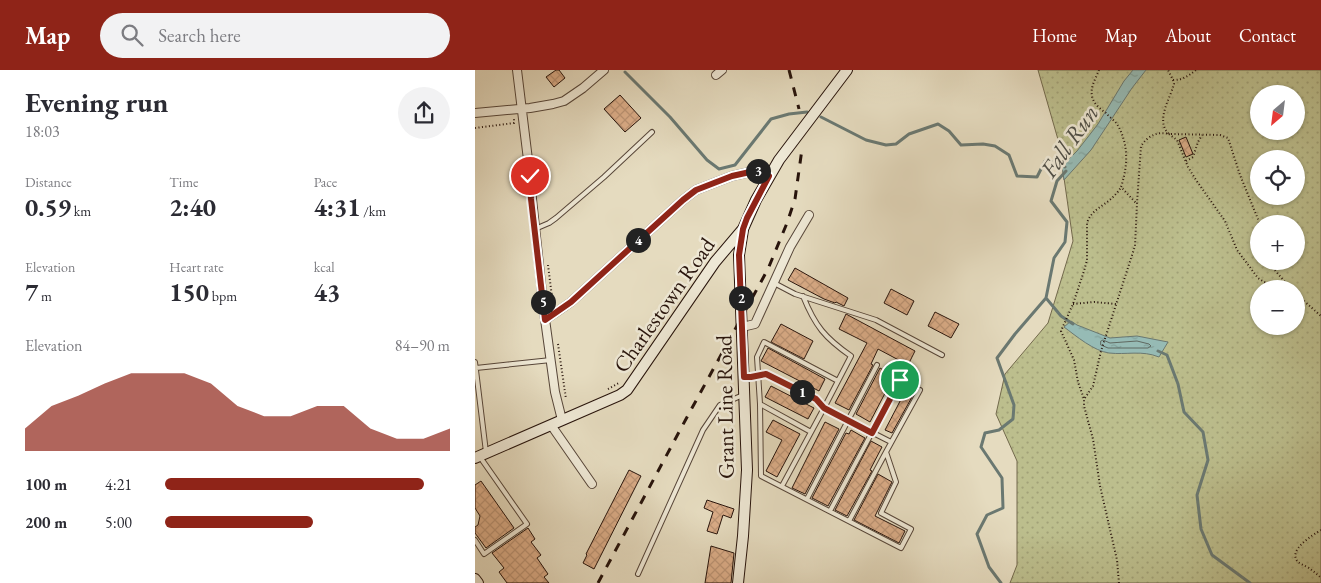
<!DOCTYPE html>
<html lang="en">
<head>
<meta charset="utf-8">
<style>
  :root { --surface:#fff; --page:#f2f2f3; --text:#2b2b33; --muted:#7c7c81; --accent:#8f2418 }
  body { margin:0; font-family:"EB Garamond",serif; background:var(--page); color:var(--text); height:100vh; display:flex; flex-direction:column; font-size:19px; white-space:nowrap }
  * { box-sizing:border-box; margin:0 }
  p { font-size:16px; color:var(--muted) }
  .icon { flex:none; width:28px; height:28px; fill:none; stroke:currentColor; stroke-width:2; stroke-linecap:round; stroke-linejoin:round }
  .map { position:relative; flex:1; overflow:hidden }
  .panel { display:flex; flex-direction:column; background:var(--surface); width:475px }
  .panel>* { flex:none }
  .needle { width:32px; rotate:208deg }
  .controls { position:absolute; left:775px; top:15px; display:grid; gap:10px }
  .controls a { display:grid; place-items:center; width:55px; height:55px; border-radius:50%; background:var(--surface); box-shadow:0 1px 4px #0004; font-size:25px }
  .pin { position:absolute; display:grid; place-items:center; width:42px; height:42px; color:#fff; margin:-21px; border:2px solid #fff; border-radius:50%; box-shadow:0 1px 5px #0007 }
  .km { position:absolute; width:25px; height:25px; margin:-12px; border-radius:50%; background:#222; color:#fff; font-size:14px; line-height:25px; text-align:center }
  .round { display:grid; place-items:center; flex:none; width:52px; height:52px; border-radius:26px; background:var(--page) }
  .head { display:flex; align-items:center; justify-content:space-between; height:85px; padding:0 25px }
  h1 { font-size:28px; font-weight:700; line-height:38px }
  .metrics { display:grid; grid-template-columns:repeat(3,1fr); gap:8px; height:85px; padding:5px 25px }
  .metrics div { display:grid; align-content:center }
  .metrics b { font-size:25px; font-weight:700 }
  .metrics small { font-size:14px; font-weight:400 }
  .metrics p { font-size:14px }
  .chart { height:140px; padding:10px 25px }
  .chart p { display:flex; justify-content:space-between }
  .chart svg { width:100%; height:90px; margin-top:5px; fill:var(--accent); opacity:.7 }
  ul { padding:0 25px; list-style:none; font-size:16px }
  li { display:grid; grid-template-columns:80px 60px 1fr; align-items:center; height:38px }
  li i { height:12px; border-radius:6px; background:var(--accent) }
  header { display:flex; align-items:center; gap:30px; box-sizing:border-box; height:70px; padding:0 25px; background:var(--accent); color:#fff }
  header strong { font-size:24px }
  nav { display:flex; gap:28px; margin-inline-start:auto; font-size:18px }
  .search { width:350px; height:45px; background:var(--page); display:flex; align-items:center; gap:12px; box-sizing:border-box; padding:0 18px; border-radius:28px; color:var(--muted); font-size:19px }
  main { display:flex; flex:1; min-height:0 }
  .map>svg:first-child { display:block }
  .green { fill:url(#green-dots); stroke:#72694c; fill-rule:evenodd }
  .water { fill:url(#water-ripples); stroke:#6a7871 }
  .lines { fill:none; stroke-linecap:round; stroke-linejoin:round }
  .shore { stroke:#5f6860; stroke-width:1 }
  .stream { stroke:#6a7871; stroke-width:3 }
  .building { fill:url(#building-cross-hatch); stroke:#28140c }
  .lane-casing { stroke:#574639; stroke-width:6 }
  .street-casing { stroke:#574639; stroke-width:10 }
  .secondary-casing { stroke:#28140c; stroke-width:12 }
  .path { stroke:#28140c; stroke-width:2; stroke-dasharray:1 2.5; stroke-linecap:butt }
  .lane { stroke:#eee8d5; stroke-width:4 }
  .street { stroke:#eee8d5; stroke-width:8 }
  .secondary { stroke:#eee8d5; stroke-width:10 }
  .rail { stroke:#28140c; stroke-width:3; stroke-dasharray:9 9; stroke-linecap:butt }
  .route-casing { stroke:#fff; stroke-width:10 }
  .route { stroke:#8f2418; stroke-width:6 }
  .labels { text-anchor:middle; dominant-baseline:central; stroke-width:5; stroke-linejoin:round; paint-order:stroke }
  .street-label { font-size:22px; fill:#28140c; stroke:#eee8d5 }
  .water-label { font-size:24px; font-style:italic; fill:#4e4e47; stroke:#eee8d5 }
</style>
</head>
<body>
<header>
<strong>Map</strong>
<div class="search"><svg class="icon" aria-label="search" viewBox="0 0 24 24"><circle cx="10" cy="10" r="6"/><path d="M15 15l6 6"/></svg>Search here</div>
<nav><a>Home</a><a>Map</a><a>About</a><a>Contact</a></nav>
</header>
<main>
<section class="panel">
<div class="head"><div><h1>Evening run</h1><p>18:03</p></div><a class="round"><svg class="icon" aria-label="share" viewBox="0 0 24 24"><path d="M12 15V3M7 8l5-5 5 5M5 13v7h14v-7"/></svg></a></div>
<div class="metrics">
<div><p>Distance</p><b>0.59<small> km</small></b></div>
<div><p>Time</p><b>2:40</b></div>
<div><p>Pace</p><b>4:31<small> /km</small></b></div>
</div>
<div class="metrics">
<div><p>Elevation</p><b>7<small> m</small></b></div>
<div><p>Heart rate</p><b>150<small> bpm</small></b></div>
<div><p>kcal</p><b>43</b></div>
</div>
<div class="chart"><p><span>Elevation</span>84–90 m</p>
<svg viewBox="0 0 160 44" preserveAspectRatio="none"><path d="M0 44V33L10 22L20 17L30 11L40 6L50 6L60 6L70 11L80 22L90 27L100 27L110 22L120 22L130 33L140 38L150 38L160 33V44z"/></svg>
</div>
<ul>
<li><b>100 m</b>4:21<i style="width:91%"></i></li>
<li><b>200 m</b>5:00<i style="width:52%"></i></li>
</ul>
</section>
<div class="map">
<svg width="846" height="513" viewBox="0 0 846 513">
  <defs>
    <pattern id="green-dots" width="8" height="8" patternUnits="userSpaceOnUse" patternTransform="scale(1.25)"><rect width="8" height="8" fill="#bcbe8d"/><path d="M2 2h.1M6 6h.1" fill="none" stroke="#a2a278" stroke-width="1.8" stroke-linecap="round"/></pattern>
    <pattern id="water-ripples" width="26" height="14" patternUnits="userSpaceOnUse" patternTransform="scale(1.25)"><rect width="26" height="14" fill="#96bbb5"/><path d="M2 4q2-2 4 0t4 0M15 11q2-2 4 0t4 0" fill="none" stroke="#81a09a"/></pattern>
    <pattern id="building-cross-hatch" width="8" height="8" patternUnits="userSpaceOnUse" patternTransform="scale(1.25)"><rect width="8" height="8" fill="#dbad88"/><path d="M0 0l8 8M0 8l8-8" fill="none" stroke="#bc9474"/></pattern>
  </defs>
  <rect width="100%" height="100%" fill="#e5dbbf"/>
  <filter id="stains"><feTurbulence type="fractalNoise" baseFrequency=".004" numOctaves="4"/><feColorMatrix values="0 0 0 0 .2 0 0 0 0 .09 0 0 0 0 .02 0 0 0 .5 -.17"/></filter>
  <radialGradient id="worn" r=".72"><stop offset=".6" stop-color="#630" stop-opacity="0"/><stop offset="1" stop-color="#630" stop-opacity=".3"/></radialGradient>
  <path class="green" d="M 563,0 L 846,0 L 846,513 L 535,513 L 542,495 L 542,391 L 521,344 L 530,304 L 573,253 L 598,171 L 584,73 ZM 784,24 L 821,24 L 821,61 L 784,61 ZM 784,89 L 821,89 L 821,126 L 784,126 ZM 784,154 L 821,154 L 821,191 L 784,191 ZM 784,219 L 821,219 L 821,256 L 784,256 Z"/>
  <path class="water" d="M 658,0 L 671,0 L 657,18 L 616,80 L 589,110 L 587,96 L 602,81 L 623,54 L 649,11 Z
    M 596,251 L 602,255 L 635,268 L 662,266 L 693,272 L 684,287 C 667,280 651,285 634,283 C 619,281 601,266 589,257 Z"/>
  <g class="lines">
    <path class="shore" d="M 626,271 L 628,270 L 635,273 L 662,271 L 674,274 L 676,276 L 673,278 L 633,278 L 626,275 Z"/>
    <path class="stream" d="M 150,2 L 195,47 L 232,90 L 244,99 L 260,95 L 296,49 L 314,44 L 332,42
      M 346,47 L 391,70 L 411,75 L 421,74 L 434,64 L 463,54 L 474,61 L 486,75 L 508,74 L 520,76 L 534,85 L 542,106 L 562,107 L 570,91 L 583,92 L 590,97
      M 571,228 L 586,246 L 598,254
      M 683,281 L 692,285 L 703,314 L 709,342 L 728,362 L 733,390 L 722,425 L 726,459 L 737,485 L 775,513
      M 526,513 L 514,497 L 502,464 L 512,445 L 528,438 L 527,408 L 506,377 L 510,363 L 524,360 L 538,349 L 539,335 L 522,288 L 540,264 L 571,228 L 579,188 L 590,172 L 592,152 L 576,131 L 582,111 L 591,101"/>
  </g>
  <path class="building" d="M 81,0 L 84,0 L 90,8 L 79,17 L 71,7 Z
    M 145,25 L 166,48 L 150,62 L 129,39 Z
    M 711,67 L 718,84 L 711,87 L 704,70 Z
    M 320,198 L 373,228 L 369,236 L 361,232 L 360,233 L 349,229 L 313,210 Z
    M 416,219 L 439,231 L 432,245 L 409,233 Z
    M 460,242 L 484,254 L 476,268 L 453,256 Z
    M 371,244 L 440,281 L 433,295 L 403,279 L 396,294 L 398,295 L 374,340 L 360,333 L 392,273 L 364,259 Z
    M 306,254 L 338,271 L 329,289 L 296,272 Z
    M 293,278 L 350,309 L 344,321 L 286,291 Z
    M 405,298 L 419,306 L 395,352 L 381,344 Z
    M 434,314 L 442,318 L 417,363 L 410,360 Z
    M 296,316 L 339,338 L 333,349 L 290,327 Z
    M 298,350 L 325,364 L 302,407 L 291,401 L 307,370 L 291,362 Z
    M 350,352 L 364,359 L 330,424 L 317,418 Z
    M 376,360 L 390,368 L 353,436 L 337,428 L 371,363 L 374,364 Z
    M 396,371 L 407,377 L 395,400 L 397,401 L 372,446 L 360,440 Z
    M 154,400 L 166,406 L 119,499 L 108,493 L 112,485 L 111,484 Z
    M 403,404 L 417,412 L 400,446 L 430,461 L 424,473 L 379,450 Z
    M 6,411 L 39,458 L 11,478 L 0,463 L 0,457 L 3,455 L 5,446 L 0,438 L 0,415 Z
    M 232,430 L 259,439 L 256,448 L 248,445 L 242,464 L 232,461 L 238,442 L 229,438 Z
    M 53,458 L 60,469 L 56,472 L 66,485 L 62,488 L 73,504 L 69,507 L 74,513 L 32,513 L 24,502 L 29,498 L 17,483 Z
    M 236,476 L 259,483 L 256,513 L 230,513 Z"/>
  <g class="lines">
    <g class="lane-casing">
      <path id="lane" d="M 60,159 L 74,153 L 81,148 L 129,107 L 177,62
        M 299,213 L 320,224 L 401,250 L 467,285
        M 328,226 C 340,256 350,268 376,286 L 349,338 L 416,372
        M 0,292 L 11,382
        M 1,298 L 76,290
        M 271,307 L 291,304 L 341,329 L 349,338 L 307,416
        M 285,334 L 286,406 L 426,478 L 436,459 L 406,443 L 421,412 L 411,382 L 445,320
        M 336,362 L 285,334 L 282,287 L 289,272 L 363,311
        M 332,429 L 402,295
        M 355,441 L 425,310
        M 374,451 L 411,382
        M 0,470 L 9,484 L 52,454 L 5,387
        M 163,504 L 228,360 L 245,335 L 268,325"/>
    </g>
    <g class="street-casing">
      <path id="street" d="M 42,0 L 55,106 L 57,129 L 69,242 L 80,322 L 87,350
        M 241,5 L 247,0
        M 0,43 L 55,38 L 78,34 L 89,31 L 108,18 L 129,0
        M 70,250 L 86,239 L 96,232 L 208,130 L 221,120 L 257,106 L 284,100 L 294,106
        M 267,257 L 280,254 L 315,177 L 334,145
        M 76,355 L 117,414"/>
    </g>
    <g class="secondary-casing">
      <path id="secondary" d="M 0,388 L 145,325 L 152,320 L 240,192 L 268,159 L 281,130 L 304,90 L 372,0
        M 0,509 L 3,513
        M 263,513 L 268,466 L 272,400 L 264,185 L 268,160"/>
    </g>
    <path class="path" d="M 624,0 C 621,8 615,17 617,26 C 618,33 625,39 631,43 C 634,47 639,50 642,54 C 654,74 653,96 646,117 L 661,133
      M 698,10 C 708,10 713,6 721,0
      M 0,58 L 39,53 L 39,49
      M 694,64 L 702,70 L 713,97 L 721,110 L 750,151 L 762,180 L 783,208 L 789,212 L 816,219
      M 696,64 L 745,65 L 753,68 L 765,105 L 785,154
      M 711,91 L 718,87 L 723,72 L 727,65
      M 795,191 L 798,198 L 816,219
      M 73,195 L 78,235
      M 821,224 L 846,246
      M 598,234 L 619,232 L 641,234
      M 83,274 L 91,329
      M 133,319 L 144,313
      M 610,328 L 618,316 L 626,281 L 660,176 L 662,133 L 666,76 C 673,66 682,61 694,64 C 680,51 695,29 699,14 L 698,10 L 693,0
      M 846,460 C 838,465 812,480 823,492 C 826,494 830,496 834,498 C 838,501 842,504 846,508
      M 644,513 L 642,490 L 625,416 L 618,369 L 609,336 L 609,329 L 603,312 L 599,290 L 586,261 L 598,234 L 609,201 L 612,190 L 612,153 C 616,140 629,136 638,127 C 641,124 644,121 646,117"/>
    <use href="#lane" class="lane"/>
    <use href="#street" class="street"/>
    <use href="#secondary" class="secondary"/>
    <path class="rail" d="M 314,0 L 324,39
      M 123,513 L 211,349 L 293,199 L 312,153 L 320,129 L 327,79"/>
  </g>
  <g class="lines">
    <g class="route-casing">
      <path id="route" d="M 55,106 L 56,129 L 70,250 L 96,232 L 208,130 L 221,120 L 257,106 L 284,100 L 294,106 L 272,148 L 268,159 L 264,185 L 269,307 L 276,307 L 291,304 L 341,329 L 349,338 L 397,363 L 425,310"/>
    </g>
    <use href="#route" class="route"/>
  </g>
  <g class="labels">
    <g class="street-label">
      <text transform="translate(189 235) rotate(-55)">Charlestown Road</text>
      <text transform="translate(250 337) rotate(-91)">Grant Line Road</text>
    </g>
    <g class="water-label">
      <text transform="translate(594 71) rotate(-55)">Fall Run</text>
    </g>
  </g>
  <rect width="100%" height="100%" filter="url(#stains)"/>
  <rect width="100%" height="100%" fill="url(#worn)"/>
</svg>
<div class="controls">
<a><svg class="needle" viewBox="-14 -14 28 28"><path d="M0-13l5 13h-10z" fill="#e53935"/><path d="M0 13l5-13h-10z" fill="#7c7c81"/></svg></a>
<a><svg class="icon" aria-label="locate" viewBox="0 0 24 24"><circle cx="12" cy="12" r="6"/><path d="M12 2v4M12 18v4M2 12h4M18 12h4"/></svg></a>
<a>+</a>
<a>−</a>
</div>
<div class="pin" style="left:425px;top:310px;background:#1e9e55"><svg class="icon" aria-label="arrive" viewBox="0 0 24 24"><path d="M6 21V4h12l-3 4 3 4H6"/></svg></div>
<div class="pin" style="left:55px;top:106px;background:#d93025"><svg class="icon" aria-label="check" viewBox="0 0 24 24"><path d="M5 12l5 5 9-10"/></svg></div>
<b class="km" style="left:327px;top:322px">1</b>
<b class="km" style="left:266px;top:228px">2</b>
<b class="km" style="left:283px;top:101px">3</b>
<b class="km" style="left:163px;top:170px">4</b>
<b class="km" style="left:68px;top:232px">5</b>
</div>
</main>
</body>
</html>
